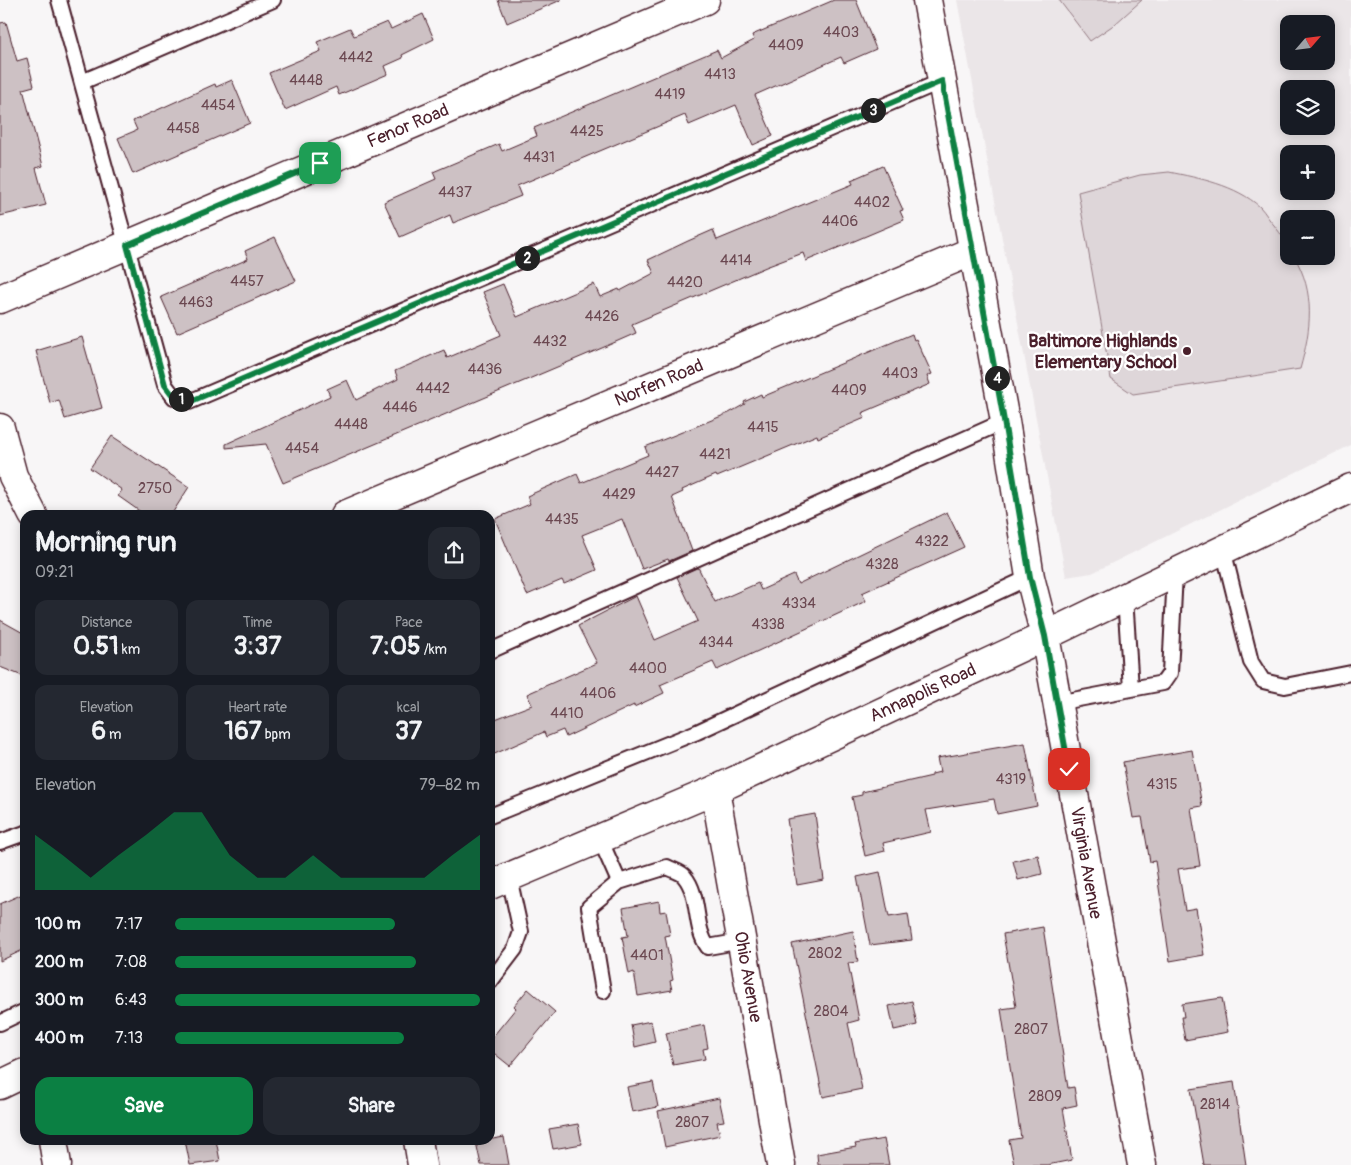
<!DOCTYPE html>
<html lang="en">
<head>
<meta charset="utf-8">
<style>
  :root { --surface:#171b24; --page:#242831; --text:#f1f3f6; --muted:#9ea1a6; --accent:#0b8043 }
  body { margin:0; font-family:Pangolin,sans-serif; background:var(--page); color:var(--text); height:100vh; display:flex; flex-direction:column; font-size:19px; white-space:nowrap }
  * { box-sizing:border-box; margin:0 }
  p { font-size:16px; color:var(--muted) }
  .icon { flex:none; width:28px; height:28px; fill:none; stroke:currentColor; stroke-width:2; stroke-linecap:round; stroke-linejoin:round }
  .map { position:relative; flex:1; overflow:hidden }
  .side { position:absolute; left:20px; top:510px; width:475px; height:635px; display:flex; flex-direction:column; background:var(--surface); border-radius:15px; box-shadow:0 2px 12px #0003 }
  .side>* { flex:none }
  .needle { width:32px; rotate:62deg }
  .fabs { position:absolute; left:1280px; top:15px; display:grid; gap:10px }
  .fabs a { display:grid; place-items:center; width:55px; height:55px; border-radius:10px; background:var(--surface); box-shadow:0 2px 12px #0003; font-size:25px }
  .pin { position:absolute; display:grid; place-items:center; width:42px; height:42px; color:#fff; margin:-21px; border-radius:10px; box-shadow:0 2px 8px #0006 }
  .km { position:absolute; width:25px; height:25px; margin:-12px; border-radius:50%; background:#222; color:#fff; font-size:14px; line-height:25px; text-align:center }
  .round { display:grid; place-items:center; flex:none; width:52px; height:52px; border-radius:15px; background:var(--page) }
  .summary { display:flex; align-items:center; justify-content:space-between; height:85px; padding:0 15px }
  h1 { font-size:28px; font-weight:700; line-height:38px }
  .stats { display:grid; grid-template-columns:repeat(3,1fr); gap:8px; height:85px; padding:5px 15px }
  .stats div { display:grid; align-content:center; border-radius:12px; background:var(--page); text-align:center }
  .stats b { font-size:25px; font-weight:700 }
  .stats small { font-size:14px; font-weight:400 }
  .stats p { font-size:14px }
  .chart { height:140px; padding:10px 15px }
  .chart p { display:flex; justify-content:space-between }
  .chart svg { width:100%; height:90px; margin-top:5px; fill:var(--accent); opacity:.7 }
  .primary-button { display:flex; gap:10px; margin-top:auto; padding:10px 15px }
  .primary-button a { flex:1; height:58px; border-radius:15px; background:var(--accent); color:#fff; font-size:20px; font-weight:700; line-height:58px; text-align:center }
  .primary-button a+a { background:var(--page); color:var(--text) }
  ul { padding:0 15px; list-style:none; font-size:16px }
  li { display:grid; grid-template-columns:80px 60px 1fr; align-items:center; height:38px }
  li i { height:12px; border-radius:6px; background:var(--accent) }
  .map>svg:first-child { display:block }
  .built { fill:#ebe6e8; fill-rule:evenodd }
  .green { fill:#ded6d9; stroke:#947a82 }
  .building { fill:#cdc1c4; stroke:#4a1f2b }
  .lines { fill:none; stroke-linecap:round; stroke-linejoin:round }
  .service-casing { stroke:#4a1f2b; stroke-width:18 }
  .minor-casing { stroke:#4a1f2b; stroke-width:31 }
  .tertiary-casing { stroke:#4a1f2b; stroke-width:31 }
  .secondary-casing { stroke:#4a1f2b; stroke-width:31 }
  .service { stroke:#fff; stroke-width:14 }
  .minor { stroke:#fff; stroke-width:28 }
  .tertiary { stroke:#fff; stroke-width:28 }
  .secondary { stroke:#fff; stroke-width:28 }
  .route-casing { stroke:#fff; stroke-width:10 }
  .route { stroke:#0b8043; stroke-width:6 }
  .poi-dot { fill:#4a1f2b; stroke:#fff; stroke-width:2 }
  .labels { text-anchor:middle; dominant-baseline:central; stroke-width:4.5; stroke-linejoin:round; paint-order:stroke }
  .number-label { font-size:15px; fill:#6b4851 }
  .street-label { font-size:18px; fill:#4a1f2b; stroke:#fff }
  .poi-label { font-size:18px; font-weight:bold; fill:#4a1f2b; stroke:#fff; text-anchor:end }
</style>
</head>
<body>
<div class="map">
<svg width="1351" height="1165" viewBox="0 0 1351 1165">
  <rect width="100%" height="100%" fill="#f8f6f7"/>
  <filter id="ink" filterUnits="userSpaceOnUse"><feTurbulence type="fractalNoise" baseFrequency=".02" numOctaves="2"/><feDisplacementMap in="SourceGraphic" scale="10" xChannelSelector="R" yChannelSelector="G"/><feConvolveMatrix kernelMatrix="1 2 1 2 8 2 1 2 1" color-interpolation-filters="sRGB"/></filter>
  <g filter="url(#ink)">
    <path class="built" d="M 957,0 L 1351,0 L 1351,445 L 1092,573 L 1066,577 ZM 1289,24 L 1326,24 L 1326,61 L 1289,61 ZM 1289,89 L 1326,89 L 1326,126 L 1289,126 ZM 1289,154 L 1326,154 L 1326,191 L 1289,191 ZM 1289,219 L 1326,219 L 1326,256 L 1289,256 Z"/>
    <path class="green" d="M 1059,0 L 1142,0 L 1115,24 L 1090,41 Z
      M 1169,172 C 1199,178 1236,185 1260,207 C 1265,212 1269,220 1274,225 C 1282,236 1289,243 1289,256 L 1294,256 C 1316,293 1311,330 1300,369 L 1133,394 L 1111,379 L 1078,192 L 1140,175 Z"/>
    <path class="building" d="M 498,0 L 561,0 L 507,23 Z
      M 834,0 L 856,0 L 876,49 L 844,63 L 841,57 L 755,95 L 773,136 L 753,145 L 736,105 L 689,125 L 685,115 L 517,186 L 521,196 L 453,223 L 450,215 L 400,237 L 384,202 L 436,179 L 433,172 L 499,144 L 502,151 L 537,136 L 534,128 L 717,50 L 721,58 L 754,40 L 752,35 Z
      M 423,14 L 434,39 L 402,55 L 403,58 L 385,66 L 388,74 L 339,95 L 336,87 L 285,110 L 269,73 L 321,51 L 317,42 L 350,28 L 354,36 L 387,22 L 391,29 Z
      M 6,22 L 17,61 L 27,58 L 34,86 L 23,89 L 43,166 L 36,168 L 46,205 L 0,216 L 0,23 Z
      M 232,80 L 250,123 L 133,174 L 118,138 L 137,130 L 133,121 L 215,84 L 216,87 Z
      M 883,166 L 903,210 L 900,211 L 904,220 L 859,239 L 806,261 L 803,253 L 766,267 L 632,324 L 636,333 L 602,348 L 283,483 L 266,444 L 226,448 L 226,444 L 330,396 L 327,389 L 347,380 L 356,400 L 398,379 L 395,371 L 444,350 L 447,358 L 501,335 L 483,292 L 503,284 L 517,317 L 594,284 L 600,297 L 619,289 L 620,291 L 654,273 L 648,260 L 688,241 L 713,230 L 717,240 L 853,184 L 851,180 Z
      M 275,237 L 296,281 L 177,333 L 161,297 L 248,259 L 245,251 Z
      M 912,334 L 914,340 L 916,339 L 932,374 L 927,376 L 930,384 L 862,413 L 865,418 L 818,438 L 817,435 L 717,477 L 716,475 L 682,490 L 683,492 L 672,497 L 692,551 L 669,561 L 668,559 L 642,569 L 622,519 L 582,535 L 597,570 L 564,584 L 562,580 L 527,595 L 495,519 L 530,504 L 527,496 L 577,474 L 581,483 L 648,455 L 645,447 L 729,413 L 745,404 L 744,402 L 761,394 L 762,397 Z
      M 82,337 L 102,408 L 65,419 L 59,400 L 50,403 L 36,351 Z
      M 112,436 L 189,487 L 171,515 L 145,515 L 118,496 L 122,490 L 90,468 Z
      M 947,512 L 964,547 L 862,593 L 866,601 L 717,670 L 713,662 L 660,685 L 664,693 L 634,707 L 634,705 L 566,737 L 563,730 L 546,737 L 544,732 L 490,756 L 490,721 L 532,705 L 527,694 L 597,663 L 578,626 L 597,616 L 636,596 L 655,640 L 698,621 L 677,577 L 698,567 L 715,602 L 758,583 L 761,590 L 794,575 L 798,584 Z
      M 0,620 L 25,634 L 25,677 L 0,667 Z
      M 1025,743 L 1037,806 L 997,814 L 994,799 L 926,810 L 931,832 L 883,843 L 885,851 L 865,856 L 852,797 L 862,795 L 862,792 L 932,776 L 932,774 L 940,772 L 937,758 Z
      M 1192,750 L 1202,806 L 1191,808 L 1200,866 L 1178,869 L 1185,910 L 1196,908 L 1204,955 L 1170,961 L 1155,861 L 1150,862 L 1142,817 L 1133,818 L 1123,762 Z
      M 815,814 L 824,880 L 797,885 L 787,819 Z
      M 1038,855 L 1042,874 L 1018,880 L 1013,861 Z
      M 880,872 L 889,917 L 908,914 L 912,940 L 870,945 L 857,877 Z
      M 25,893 L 25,949 L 0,961 L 0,904 Z
      M 659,901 L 660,912 L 666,911 L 670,935 L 665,936 L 673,980 L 670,981 L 672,990 L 638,996 L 634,972 L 629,974 L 622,937 L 628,936 L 623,908 Z
      M 1043,927 L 1068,1088 L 1074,1087 L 1077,1105 L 1063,1108 L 1072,1160 L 1047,1165 L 1014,1165 L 1009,1140 L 1021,1138 L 1001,1009 L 1016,1007 L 1003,934 Z
      M 853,931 L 858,962 L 848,963 L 859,1020 L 848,1023 L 862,1089 L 823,1097 L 792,944 Z
      M 528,989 L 555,1012 L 510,1066 L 490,1050 L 490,1040 L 516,1008 L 514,1006 Z
      M 1222,998 L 1228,1032 L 1185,1040 L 1181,1017 L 1184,1017 L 1182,1004 Z
      M 912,1001 L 917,1025 L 894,1030 L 889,1006 Z
      M 651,1021 L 655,1042 L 635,1047 L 631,1025 Z
      M 704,1025 L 708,1048 L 703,1049 L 705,1059 L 673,1065 L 666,1033 Z
      M 653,1082 L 658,1107 L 632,1112 L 627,1087 Z
      M 1234,1082 L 1246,1165 L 1204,1165 L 1191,1089 Z
      M 719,1098 L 724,1121 L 717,1122 L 720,1135 L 665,1147 L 658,1111 Z
      M 578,1124 L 582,1144 L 553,1149 L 549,1129 Z
      M 504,1137 L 509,1165 L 481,1165 L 476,1142 Z
      M 884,1139 L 889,1165 L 818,1165 L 817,1154 L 856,1147 L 855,1144 Z
      M 185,1140 L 216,1140 L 220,1161 L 190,1165 Z"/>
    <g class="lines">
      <g class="service-casing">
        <path id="service" d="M 59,0 L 165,385 L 174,397 L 189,402 L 942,81
          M 82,82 L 273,0
          M 1223,549 L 1251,662 L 1263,681 L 1285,686 L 1351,673
          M 1125,597 L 1131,689
          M 490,651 L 1005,421
          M 1057,703 L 1163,683 L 1170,673 L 1175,573
          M 490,816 L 697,732 L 1030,577
          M 600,839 L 619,882 L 589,907 L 603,991
          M 0,842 L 25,833
          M 619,882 L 667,867 C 672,870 681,872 684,876 C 701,896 693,927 708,947 L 742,941
          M 490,982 L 515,949 L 521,932 L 509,877
          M 0,1023 L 25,1011"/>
      </g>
      <g class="minor-casing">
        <path id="minor" d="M 0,299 L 705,0
          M 0,428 L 13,476 L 33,515
          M 345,515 L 973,251
          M 1045,636 L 1142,1165
          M 715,790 L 781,1165
          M 53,1140 L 57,1165
          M 418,1140 L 422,1165"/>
      </g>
      <g class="tertiary-casing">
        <path id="tertiary" d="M 927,0 L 1005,421 L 1030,577 L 1045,636"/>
      </g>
      <g class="secondary-casing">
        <path id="secondary" d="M 490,885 L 715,790 L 1045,636 L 1351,488
          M 0,1085 L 25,1073"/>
      </g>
      <use href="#service" class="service"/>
      <use href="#minor" class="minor"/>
      <use href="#tertiary" class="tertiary"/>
      <use href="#secondary" class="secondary"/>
    </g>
  </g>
  <g class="lines" filter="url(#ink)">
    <g class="route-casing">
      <path id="route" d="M 320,163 L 127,245 L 165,385 L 174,397 L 189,402 L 942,81 L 1004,421 L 1030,577 L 1045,636 L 1069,769"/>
    </g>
    <use href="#route" class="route"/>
  </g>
  <circle class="poi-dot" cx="1187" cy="351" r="5"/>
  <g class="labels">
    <g class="number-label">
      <text x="841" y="32">4403</text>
      <text x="786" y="45">4409</text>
      <text x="356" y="57">4442</text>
      <text x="720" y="74">4413</text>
      <text x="306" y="80">4448</text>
      <text x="670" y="94">4419</text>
      <text x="218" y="105">4454</text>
      <text x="183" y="128">4458</text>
      <text x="587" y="131">4425</text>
      <text x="539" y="157">4431</text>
      <text x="455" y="192">4437</text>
      <text x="872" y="202">4402</text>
      <text x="840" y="221">4406</text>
      <text x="736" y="260">4414</text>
      <text x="247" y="281">4457</text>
      <text x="685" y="282">4420</text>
      <text x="196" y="302">4463</text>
      <text x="602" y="316">4426</text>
      <text x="550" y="341">4432</text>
      <text x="485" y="369">4436</text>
      <text x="900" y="373">4403</text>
      <text x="433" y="388">4442</text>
      <text x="849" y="390">4409</text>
      <text x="400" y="407">4446</text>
      <text x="351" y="424">4448</text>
      <text x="763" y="427">4415</text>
      <text x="302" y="448">4454</text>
      <text x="715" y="454">4421</text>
      <text x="662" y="472">4427</text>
      <text x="155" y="488">2750</text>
      <text x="619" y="494">4429</text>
      <text x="562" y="519">4435</text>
      <text x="932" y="541">4322</text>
      <text x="882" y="564">4328</text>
      <text x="799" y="603">4334</text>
      <text x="768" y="624">4338</text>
      <text x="716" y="642">4344</text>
      <text x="648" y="668">4400</text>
      <text x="598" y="693">4406</text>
      <text x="567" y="713">4410</text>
      <text x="1011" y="779">4319</text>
      <text x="1162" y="784">4315</text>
      <text x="825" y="953">2802</text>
      <text x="647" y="955">4401</text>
      <text x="831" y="1011">2804</text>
      <text x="1031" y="1029">2807</text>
      <text x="1045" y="1096">2809</text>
      <text x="1215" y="1104">2814</text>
      <text x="692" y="1122">2807</text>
    </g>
    <g class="street-label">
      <text transform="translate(408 126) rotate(-23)">Fenor Road</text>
      <text transform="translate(659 383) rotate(-23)">Norfen Road</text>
      <text transform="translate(923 693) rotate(-25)">Annapolis Road</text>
      <text transform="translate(1086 863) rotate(80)">Virginia Avenue</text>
      <text transform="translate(748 977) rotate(80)">Ohio Avenue</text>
    </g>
    <g class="poi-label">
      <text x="1177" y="341">Baltimore Highlands<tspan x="1177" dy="21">Elementary School</tspan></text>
    </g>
  </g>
</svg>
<div class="fabs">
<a><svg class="needle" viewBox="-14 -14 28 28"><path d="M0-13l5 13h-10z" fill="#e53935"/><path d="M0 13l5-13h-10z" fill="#9ea1a6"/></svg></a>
<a><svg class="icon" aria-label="layers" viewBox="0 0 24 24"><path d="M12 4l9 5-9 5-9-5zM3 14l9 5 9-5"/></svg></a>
<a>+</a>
<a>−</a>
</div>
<div class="pin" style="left:320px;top:163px;background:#1e9e55"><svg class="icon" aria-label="arrive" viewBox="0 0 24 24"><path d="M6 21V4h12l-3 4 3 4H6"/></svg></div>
<div class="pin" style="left:1069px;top:769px;background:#d93025"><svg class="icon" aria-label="check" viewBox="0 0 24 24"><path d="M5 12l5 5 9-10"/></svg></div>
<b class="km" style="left:181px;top:399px">1</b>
<b class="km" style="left:527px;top:258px">2</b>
<b class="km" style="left:873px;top:110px">3</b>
<b class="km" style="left:997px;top:378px">4</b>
<section class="side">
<div class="summary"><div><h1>Morning run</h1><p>09:21</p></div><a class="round"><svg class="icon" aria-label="share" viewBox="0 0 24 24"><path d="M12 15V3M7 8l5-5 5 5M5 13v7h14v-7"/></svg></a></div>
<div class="stats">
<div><p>Distance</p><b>0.51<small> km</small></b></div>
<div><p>Time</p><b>3:37</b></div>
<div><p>Pace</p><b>7:05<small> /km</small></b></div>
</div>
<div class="stats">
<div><p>Elevation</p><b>6<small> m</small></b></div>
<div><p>Heart rate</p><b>167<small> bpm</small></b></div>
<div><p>kcal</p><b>37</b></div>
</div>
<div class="chart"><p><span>Elevation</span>79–82 m</p>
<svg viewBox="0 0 160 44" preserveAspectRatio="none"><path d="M0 44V17L10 27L20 38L30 27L40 17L50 6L60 6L70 27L80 38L90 38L100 27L110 38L120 38L130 38L140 38L150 27L160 17V44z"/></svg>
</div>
<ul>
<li><b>100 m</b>7:17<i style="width:72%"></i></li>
<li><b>200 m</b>7:08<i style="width:79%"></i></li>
<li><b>300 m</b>6:43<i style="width:100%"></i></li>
<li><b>400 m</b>7:13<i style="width:75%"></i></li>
</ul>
<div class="primary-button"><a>Save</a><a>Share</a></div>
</section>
</div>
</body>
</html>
